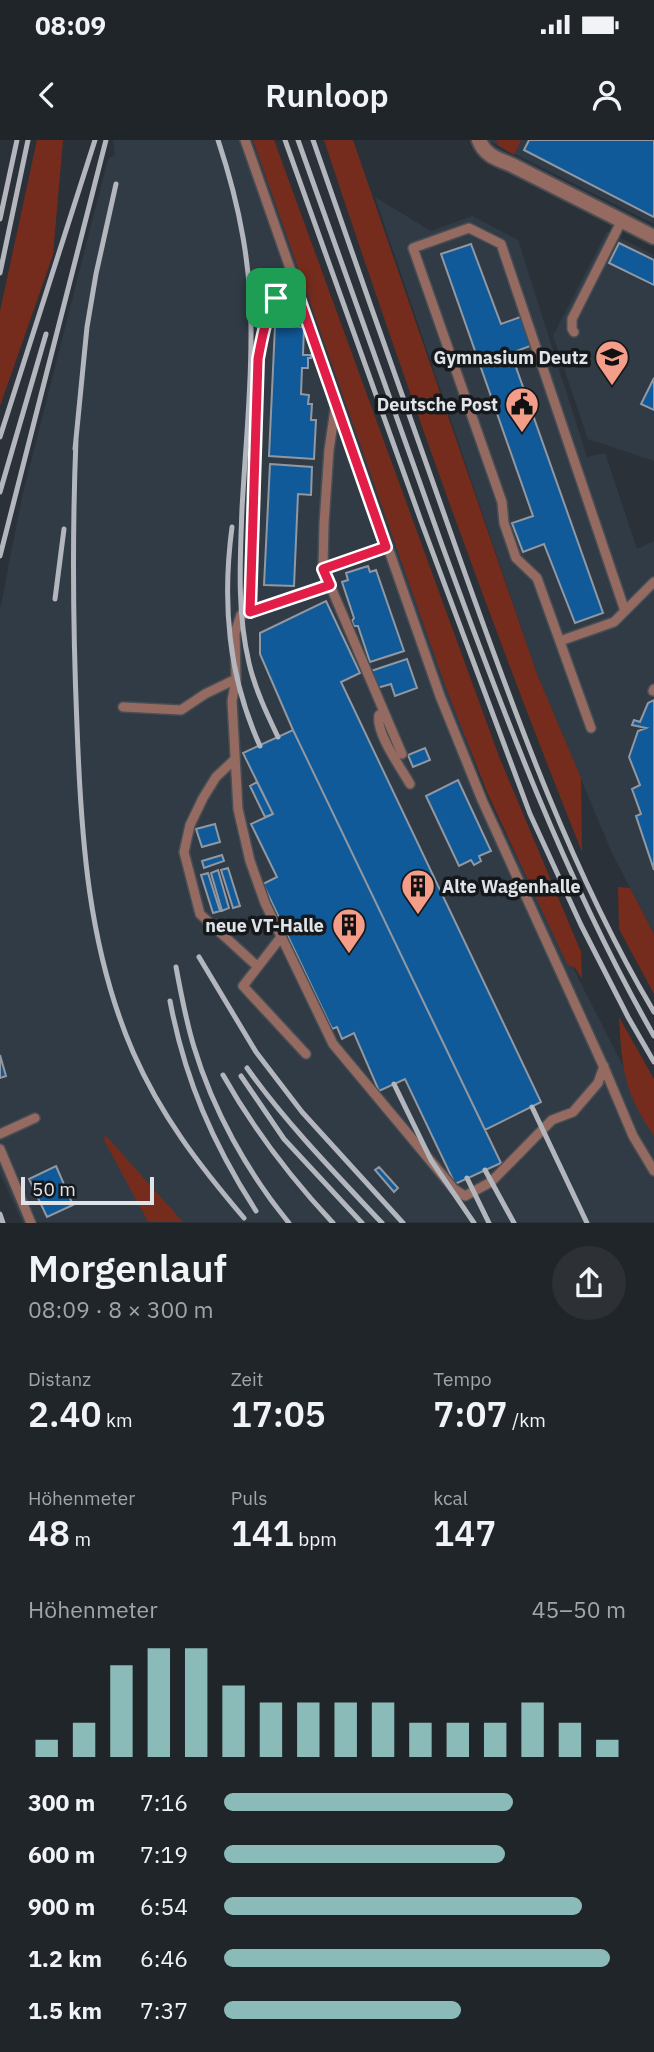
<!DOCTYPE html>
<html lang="de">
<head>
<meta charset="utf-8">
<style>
  :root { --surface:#20252a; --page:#2d3136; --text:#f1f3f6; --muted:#a2a5a8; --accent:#8bbbb9 }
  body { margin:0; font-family:"IBM Plex Sans",sans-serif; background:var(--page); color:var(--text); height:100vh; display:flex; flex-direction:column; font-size:26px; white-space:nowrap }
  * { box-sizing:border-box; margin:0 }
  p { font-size:23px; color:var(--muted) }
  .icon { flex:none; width:38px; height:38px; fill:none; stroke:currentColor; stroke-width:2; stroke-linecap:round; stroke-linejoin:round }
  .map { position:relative; height:1083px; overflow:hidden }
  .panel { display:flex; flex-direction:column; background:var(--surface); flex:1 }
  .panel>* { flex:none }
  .scale { position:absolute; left:21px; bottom:18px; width:133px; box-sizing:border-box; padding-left:7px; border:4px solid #e0e4e9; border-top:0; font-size:19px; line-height:24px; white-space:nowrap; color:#e0e4e9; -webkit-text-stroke:5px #16191c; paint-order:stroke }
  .pin { position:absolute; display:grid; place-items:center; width:60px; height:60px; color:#fff; margin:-30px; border-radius:14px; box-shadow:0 4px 10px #0006 }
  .round { display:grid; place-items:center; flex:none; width:74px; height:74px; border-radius:37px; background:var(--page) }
  .overview { display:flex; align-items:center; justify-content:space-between; height:119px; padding:0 28px }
  h1 { font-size:38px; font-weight:600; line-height:52px }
  .metrics { display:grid; grid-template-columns:repeat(3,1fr); gap:10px; height:119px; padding:7px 28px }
  .metrics div { display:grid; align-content:center }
  .metrics b { font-size:35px; font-weight:600 }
  .metrics small { font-size:19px; font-weight:400 }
  .metrics p { font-size:19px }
  .chart { height:196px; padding:14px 28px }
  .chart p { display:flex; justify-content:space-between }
  .chart svg { width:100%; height:126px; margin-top:7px; stroke:var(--accent); stroke-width:6 }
  ul { padding:0 28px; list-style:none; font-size:23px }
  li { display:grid; grid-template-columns:112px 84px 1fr; align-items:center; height:52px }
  li i { height:18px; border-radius:9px; background:var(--accent) }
  .status { display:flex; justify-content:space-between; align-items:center; height:49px; padding:0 35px; background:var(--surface); direction:ltr }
  .status svg { height:19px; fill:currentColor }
  header { display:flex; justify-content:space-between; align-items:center; height:91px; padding:0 28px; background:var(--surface); font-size:32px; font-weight:600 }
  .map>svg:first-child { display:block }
  .built { fill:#313b46 }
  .green { fill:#752c1d }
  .building { fill:#115a9a; stroke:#9198a1; stroke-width:2 }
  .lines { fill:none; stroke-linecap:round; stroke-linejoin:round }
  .service-casing { stroke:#484e54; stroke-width:12 }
  .minor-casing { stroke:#484e54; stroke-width:18 }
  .service { stroke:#946a61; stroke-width:9 }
  .minor { stroke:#946a61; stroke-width:14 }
  .rail { stroke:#b3b7bd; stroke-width:5 }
  .route-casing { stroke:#fff; stroke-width:14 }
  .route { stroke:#e11d48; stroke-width:9 }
  .labels { text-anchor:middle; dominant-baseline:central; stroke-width:7; stroke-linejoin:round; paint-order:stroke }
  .poi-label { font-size:18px; font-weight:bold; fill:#e0e4e9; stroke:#16191c; text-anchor:end }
</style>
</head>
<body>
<div class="status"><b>08:09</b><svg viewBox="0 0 49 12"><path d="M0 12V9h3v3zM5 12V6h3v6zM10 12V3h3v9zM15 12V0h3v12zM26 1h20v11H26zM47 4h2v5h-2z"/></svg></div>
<header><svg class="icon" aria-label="back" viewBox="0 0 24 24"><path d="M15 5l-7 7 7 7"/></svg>Runloop<svg class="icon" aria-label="person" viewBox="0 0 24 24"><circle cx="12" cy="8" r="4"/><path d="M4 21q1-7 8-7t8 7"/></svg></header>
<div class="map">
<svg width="654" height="1083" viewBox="0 0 654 1083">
  <rect width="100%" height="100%" fill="#2b3138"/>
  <path class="built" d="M 113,0 L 263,0 L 485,654 L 636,952 L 654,978 L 654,1082 L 22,1082 L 0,1033 L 0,470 L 22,357 L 108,19 L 115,14 Z
    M 487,0 L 654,0 L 654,84 Z
    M 375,57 L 431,91 L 472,76 L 518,100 L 587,317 L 605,313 L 637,409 L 654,401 L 654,794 L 612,713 L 537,534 Z
    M 607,91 L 654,115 L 654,321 L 588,299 L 553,196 Z"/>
  <path class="green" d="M 37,0 L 63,0 L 53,115 L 0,266 L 0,171 Z
    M 253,0 L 274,0 L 500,619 L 581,812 L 582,839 L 575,828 L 567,824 L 487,652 L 445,545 Z
    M 324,0 L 353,0 L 537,534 L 581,638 L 582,712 C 488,477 403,239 324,0 Z
    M 496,0 L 521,0 L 514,15 L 499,6 Z
    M 618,747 L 630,748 L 654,794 L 654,854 L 619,789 Z
    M 619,877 L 654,939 L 654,996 C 624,951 622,930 619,877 Z
    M 105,995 L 108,998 L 183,1082 L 148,1082 L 104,1000 Z"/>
  <path class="building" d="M 529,0 L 654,0 L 654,77 L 524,10 Z
    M 619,103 L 654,120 L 654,145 L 609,123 Z
    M 471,104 L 501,184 L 523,176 L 533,205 L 511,213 L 603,473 L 575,483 L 544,404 L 523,412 L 512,383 L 533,376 L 441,114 Z
    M 275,186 L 304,187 L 303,215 L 311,215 L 311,218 L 308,218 L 308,228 L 302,228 L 301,254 L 309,255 L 308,264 L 312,264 L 311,280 L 316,280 L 314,319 L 269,316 Z
    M 654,238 L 654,270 L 641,264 Z
    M 270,324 L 312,327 L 311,355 L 298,354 L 294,446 L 264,445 Z
    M 368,426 L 370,432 L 376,430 L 404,511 L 370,522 L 358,486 L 354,486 L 352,481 L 354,478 L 342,442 L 348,440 L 346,433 Z
    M 326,461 L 360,533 L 341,542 L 541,962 L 485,990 L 293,590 L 260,514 L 260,493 Z
    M 407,519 L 417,548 L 395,556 L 391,544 L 377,548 L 371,531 Z
    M 654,560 L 654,730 L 636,676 L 641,674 L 632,649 L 640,645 L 629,617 L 638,591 L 646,588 L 632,585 L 634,580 L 640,582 L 648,563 Z
    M 293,590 L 501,1023 L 455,1044 L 405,939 L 379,951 L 354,893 L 342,899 L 337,887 L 332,889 L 263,744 L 277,737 L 251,684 L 273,674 L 243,613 Z
    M 425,608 L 430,620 L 413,627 L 408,615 Z
    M 458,640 L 491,711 L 479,716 L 481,721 L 474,725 L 471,720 L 459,726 L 426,656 Z
    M 257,642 L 273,674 L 265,677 L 250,646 Z
    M 215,684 L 220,702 L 202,707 L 196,689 Z
    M 222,715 L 224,721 L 204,728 L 202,721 Z
    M 228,728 L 240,766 L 233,768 L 221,730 Z
    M 218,730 L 229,768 L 222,771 L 211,733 Z
    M 208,733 L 220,771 L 213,773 L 201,735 Z
    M 0,915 L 6,936 L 0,938 Z
    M 56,1026 L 73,1065 L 47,1077 L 29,1039 Z
    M 379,1027 L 398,1048 L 394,1052 L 375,1030 Z"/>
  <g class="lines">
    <g class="service-casing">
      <path id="service" d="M 245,0 L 440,556 L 482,660 L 606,932 L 633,996 L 654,1031
        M 574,192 L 572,189 L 572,179 L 622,80
        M 323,429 L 386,407
        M 330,445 L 402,614
        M 250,473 L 258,219 C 265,181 267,168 292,138
        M 560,501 L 614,482 L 654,442
        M 236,539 L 232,561 L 238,669 L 250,721 L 265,763 L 333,904 L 454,1049 L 465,1056 L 491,1042 L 552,980 L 573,972 L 598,943 L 604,926
        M 653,551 L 654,549
        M 123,567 L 181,570 L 205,554 L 236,539 L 235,493 L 241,475 L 330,445 L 323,429 L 324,384 L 329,310 L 336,263
        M 384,573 L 379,575 C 375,592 401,628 410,644
        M 591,588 L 537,438 L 516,418 L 504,383 L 502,362 L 413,108 L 469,88 L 501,104 L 625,471
        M 234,620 L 216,637 L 203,658 L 190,685 L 184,712 L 200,774 L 258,827
        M 281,797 L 243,846 L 306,914
        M 0,994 L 35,978
        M 0,1009 L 31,1083"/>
    </g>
    <g class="minor-casing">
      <path id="minor" d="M 479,0 C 485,16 498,19 512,25 L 654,97"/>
    </g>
    <use href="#service" class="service"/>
    <use href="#minor" class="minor"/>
    <path class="rail" d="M 218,0 C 240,66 252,129 251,199 C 251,255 245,313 242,369 C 240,421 237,472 249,523 C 255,549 267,574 278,597
      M 285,0 L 421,381 L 530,674 L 581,785 L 628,877 L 654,922
      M 298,0 C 346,135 394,270 442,405 C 503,572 565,740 654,896
      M 313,0 C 362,142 412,283 462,425 C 515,574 573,736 654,872
      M 0,79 L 17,0
      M 0,133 L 28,0
      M 0,297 L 95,0
      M 76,300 C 72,396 73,490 77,586 C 81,697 88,808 133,912 C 161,976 199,1025 244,1078
      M 75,309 L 87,187 L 96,134 L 116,44
      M 0,352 L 46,194
      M 232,387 C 222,463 228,535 260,606
      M 0,416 L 106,0
      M 55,459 L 64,389
      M 199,817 L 256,912 L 302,972 L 403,1083
      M 176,827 C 181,854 186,881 194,907 C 213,970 247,1032 289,1083
      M 170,861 C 185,940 213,1004 256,1071
      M 247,928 C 287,984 335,1033 382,1083
      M 223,935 C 254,990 290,1037 333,1083
      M 241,936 L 284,999 L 362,1083
      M 394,944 L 431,1020 L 474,1083
      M 532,967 L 587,1083
      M 485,1030 L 514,1083
      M 467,1038 L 489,1083
      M 0,1074 L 3,1083"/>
  </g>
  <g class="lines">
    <g class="route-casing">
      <path id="route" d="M 292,138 L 386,407 L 323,429 L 330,445 L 250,472 L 258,219 C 265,181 267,168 292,138 Z"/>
    </g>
    <use href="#route" class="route"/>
  </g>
  <defs>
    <g id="school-pin" transform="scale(1.75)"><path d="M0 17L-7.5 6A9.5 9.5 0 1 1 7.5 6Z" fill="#f49e8a" stroke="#16191c"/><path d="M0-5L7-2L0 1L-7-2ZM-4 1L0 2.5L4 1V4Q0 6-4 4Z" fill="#111"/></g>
    <g id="civic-pin" transform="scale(1.75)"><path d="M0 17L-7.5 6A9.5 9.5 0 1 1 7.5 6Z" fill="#f49e8a" stroke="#16191c"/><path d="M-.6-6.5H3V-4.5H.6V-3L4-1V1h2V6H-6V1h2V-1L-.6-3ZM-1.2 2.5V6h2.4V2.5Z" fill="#111"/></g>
    <g id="building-pin" transform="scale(1.75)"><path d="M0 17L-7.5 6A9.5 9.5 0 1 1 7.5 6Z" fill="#f49e8a" stroke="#16191c"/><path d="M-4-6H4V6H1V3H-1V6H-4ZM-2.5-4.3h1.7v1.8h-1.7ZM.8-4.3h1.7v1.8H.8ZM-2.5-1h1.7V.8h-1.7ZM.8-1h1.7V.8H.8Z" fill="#111"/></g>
  </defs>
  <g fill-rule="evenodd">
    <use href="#school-pin" x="612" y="217"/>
    <use href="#civic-pin" x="522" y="264"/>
    <use href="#building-pin" x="418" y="746"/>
    <use href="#building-pin" x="349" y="785"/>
  </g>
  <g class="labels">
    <g class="poi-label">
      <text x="588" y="217">Gymnasium Deutz</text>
      <text x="498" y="264">Deutsche Post</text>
      <text x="442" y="746" text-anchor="start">Alte Wagenhalle</text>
      <text x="324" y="785">neue VT-Halle</text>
    </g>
  </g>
</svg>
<div class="scale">50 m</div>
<div class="pin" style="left:276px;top:158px;background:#1e9e55"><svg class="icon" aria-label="arrive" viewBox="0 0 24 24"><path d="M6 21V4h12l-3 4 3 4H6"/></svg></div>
</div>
<section class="panel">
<div class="overview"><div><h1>Morgenlauf</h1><p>08:09 · 8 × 300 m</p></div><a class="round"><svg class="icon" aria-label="share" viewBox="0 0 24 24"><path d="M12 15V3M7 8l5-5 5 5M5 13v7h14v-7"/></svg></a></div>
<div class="metrics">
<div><p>Distanz</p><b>2.40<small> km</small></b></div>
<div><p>Zeit</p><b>17:05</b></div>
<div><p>Tempo</p><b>7:07<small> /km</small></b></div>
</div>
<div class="metrics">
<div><p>Höhenmeter</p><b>48<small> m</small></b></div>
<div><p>Puls</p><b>141<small> bpm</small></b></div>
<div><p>kcal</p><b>147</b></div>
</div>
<div class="chart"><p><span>Höhenmeter</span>45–50 m</p>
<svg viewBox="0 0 160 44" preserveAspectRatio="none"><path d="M5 44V38M15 44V32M25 44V12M35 44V6M45 44V6M55 44V19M65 44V25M75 44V25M85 44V25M95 44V25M105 44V32M115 44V32M125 44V32M135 44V25M145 44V32M155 44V38"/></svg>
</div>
<ul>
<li><b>300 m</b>7:16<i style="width:72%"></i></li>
<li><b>600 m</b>7:19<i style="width:70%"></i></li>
<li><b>900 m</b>6:54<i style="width:89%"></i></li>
<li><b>1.2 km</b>6:46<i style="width:96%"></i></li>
<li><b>1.5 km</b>7:37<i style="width:59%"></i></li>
</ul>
</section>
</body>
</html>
